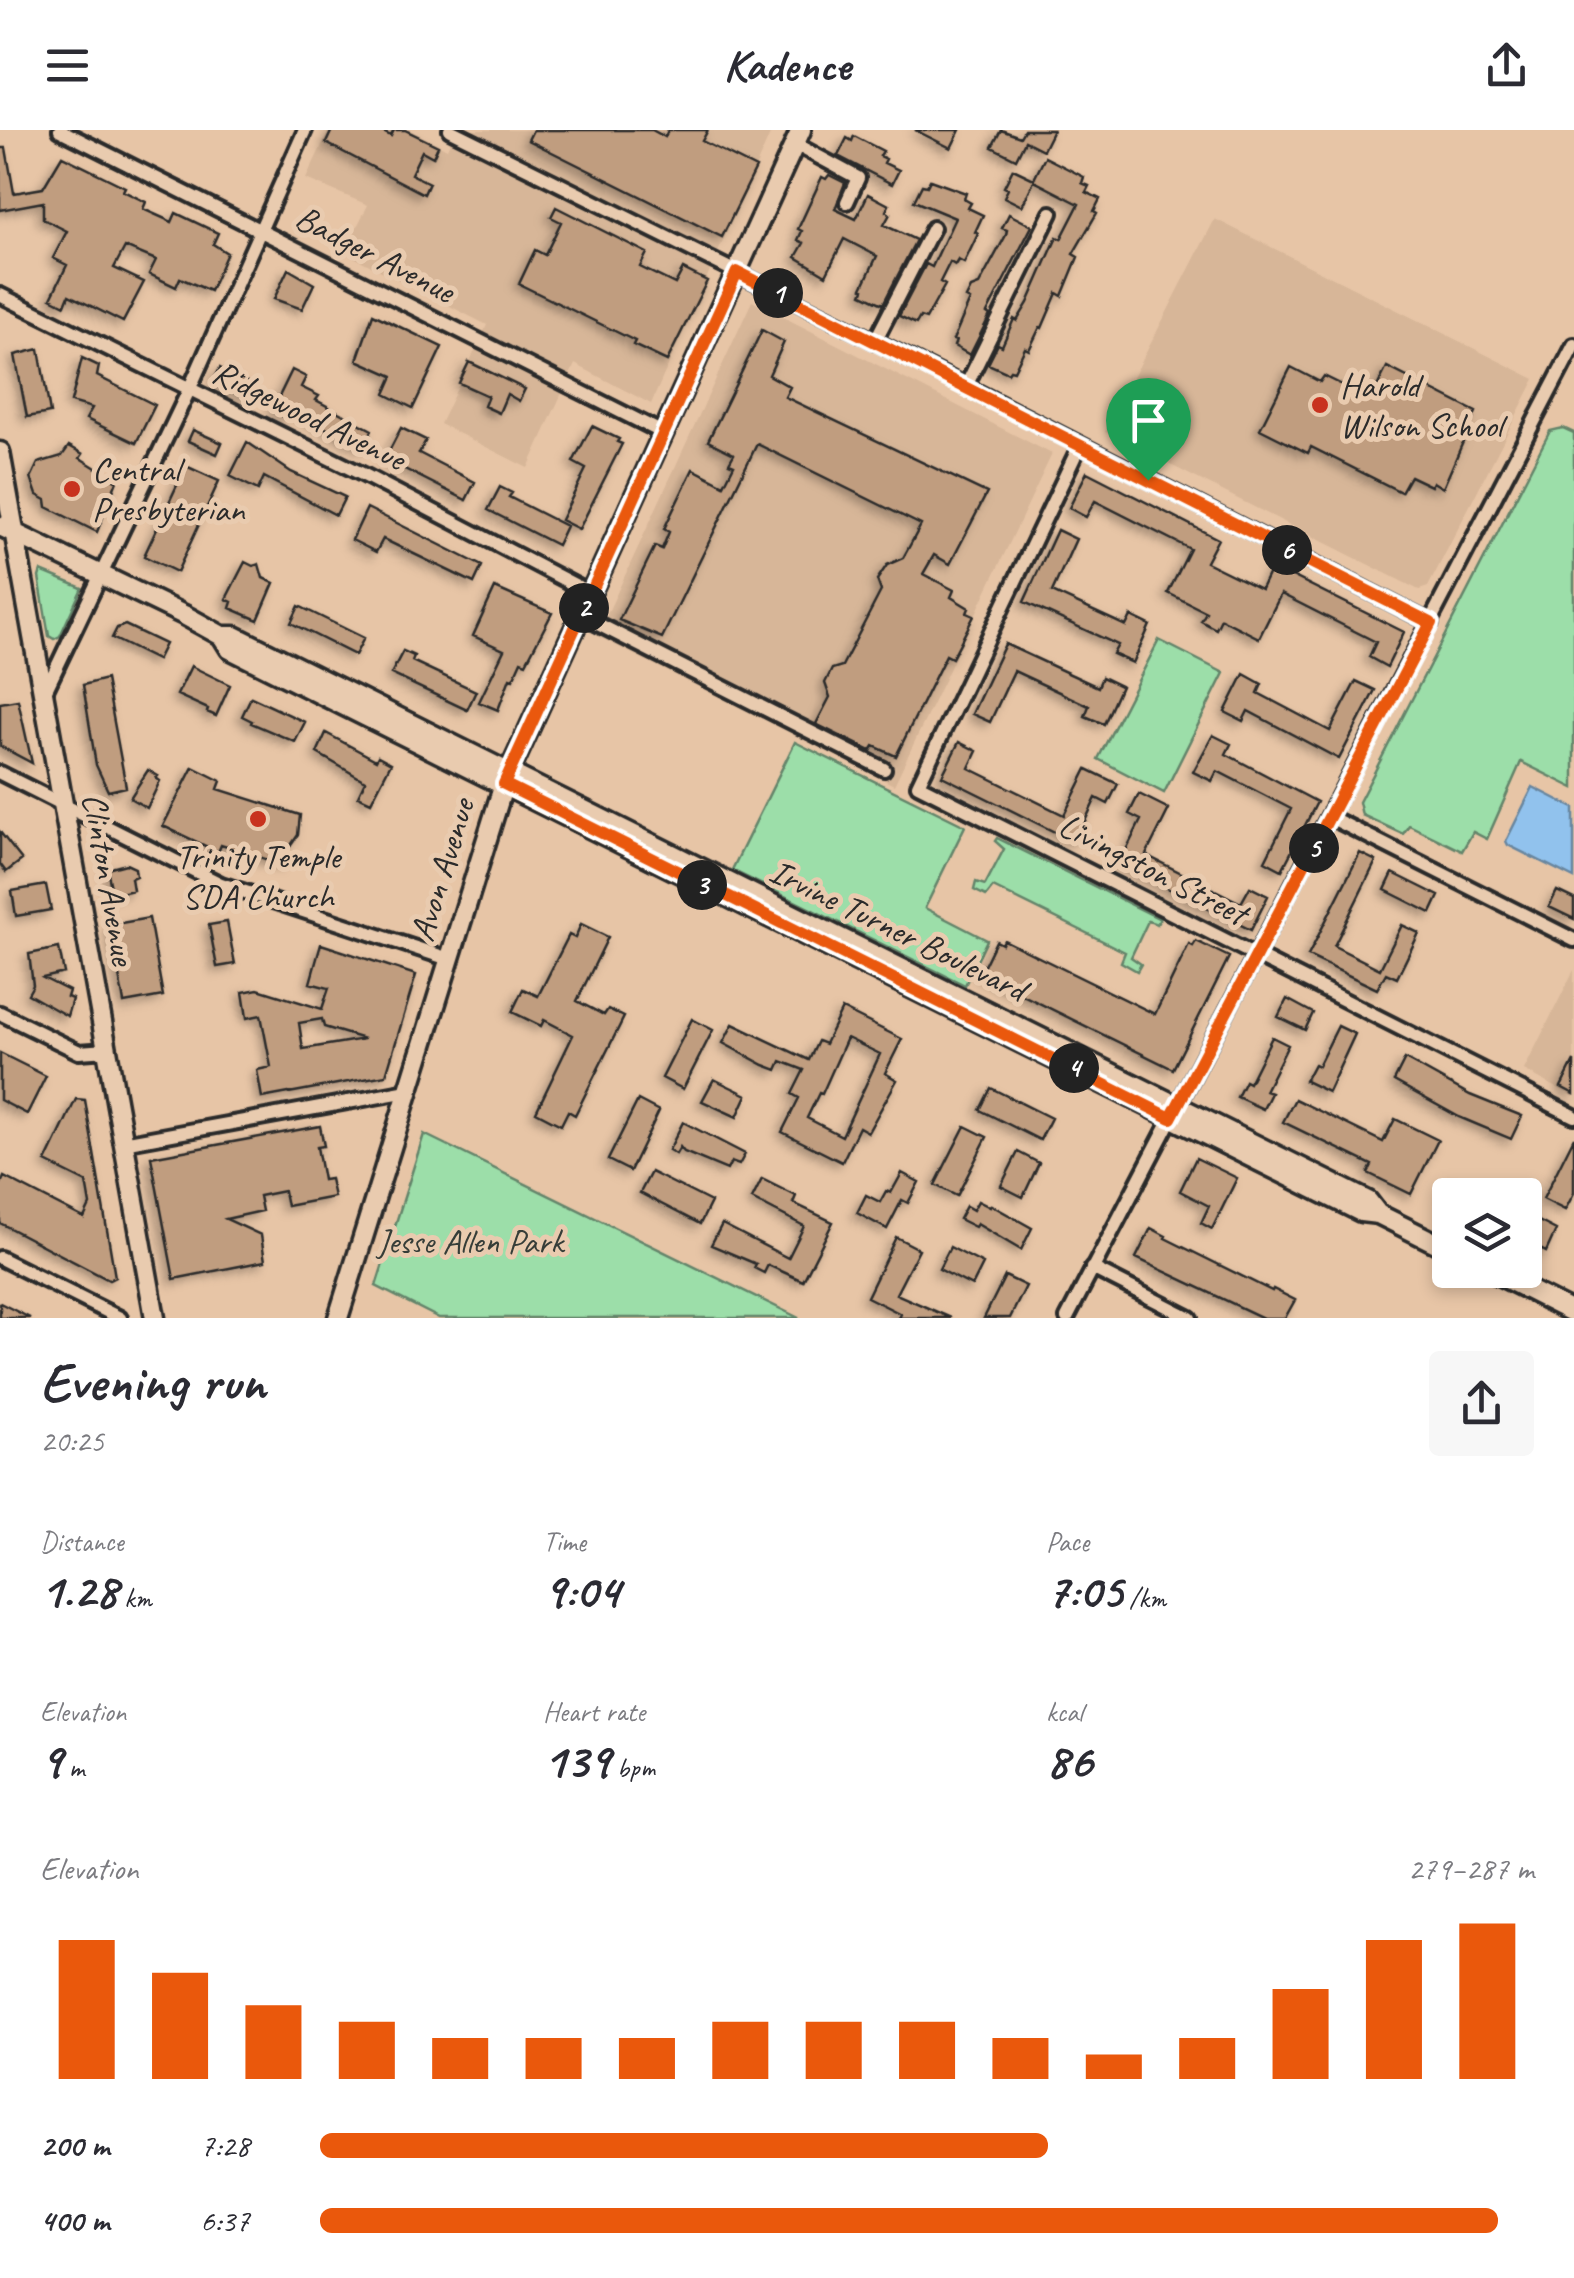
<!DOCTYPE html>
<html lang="en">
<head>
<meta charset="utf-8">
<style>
  :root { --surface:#fff; --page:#f7f7f7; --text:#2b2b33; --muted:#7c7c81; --accent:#ea580c }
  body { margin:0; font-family:Caveat,sans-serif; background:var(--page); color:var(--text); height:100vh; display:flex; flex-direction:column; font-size:38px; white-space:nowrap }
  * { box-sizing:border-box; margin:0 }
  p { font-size:32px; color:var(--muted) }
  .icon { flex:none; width:55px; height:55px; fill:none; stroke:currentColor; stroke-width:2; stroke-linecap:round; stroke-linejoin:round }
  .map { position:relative; height:1188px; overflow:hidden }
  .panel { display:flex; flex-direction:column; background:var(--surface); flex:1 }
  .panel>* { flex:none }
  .buttons { position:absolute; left:1432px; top:1048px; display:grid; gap:20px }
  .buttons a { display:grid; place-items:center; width:110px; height:110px; border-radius:10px; background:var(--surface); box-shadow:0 5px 15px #0003; font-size:50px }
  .pin { position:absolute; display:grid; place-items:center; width:85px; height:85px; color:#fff; margin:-102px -42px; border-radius:50% 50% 50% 0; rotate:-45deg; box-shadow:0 0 10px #0007 }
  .pin .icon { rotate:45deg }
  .km { position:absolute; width:50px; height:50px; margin:-25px; border-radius:50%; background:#222; color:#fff; font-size:28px; line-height:50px; text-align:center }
  .round { display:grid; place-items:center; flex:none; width:105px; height:105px; border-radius:10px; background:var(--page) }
  .summary { display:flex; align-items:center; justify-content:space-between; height:170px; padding:0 40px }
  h1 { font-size:55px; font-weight:700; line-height:75px }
  .figures { display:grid; grid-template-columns:repeat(3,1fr); gap:15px; height:170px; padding:10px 40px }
  .figures div { display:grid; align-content:center }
  .figures b { font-size:50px; font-weight:700 }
  .figures small { font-size:28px; font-weight:400 }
  .figures p { font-size:28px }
  .chart { height:280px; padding:20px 40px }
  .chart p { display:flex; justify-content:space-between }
  .chart svg { width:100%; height:180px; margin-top:10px; stroke:var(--accent); stroke-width:6 }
  ul { padding:0 40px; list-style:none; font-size:32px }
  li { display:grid; grid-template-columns:160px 120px 1fr; align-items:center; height:75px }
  li i { height:25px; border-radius:12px; background:var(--accent) }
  header { display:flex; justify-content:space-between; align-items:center; height:130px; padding:0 40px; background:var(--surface); font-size:45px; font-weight:700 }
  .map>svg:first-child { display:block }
  .built { fill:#d7b698 }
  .green { fill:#9cdea9; stroke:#64846a; stroke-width:2.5 }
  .water { fill:#91c2ed; stroke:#68869f; stroke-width:2.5 }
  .building { fill:#c09d7f; stroke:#2b2b2b; stroke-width:2.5; fill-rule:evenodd; filter:url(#shadow) }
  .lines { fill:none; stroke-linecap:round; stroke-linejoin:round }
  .street-casing { stroke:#2b2b2b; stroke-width:20 }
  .secondary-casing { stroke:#2b2b2b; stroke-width:25 }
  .street { stroke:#e9cbaf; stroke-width:12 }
  .secondary { stroke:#e9cbaf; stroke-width:18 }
  .route-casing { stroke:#fff; stroke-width:20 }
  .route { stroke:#ea580c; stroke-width:12 }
  .poi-dot { fill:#c8321e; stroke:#e9cbaf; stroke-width:4 }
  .labels { text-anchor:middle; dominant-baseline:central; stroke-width:10; stroke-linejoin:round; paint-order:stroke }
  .street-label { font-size:35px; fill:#2b2b2b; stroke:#e9cbaf }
  .poi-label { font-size:35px; fill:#2b2b2b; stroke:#e9cbaf; text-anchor:start }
  .park-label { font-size:35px; fill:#363d38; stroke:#e9cbaf }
</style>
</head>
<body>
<header><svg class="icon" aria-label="menu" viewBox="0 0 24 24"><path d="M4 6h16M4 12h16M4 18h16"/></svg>Kadence<svg class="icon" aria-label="share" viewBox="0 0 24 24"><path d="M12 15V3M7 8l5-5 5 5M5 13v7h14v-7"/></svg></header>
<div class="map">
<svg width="1574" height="1188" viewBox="0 0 1574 1188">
  <defs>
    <filter id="shadow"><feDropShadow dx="-4.5" dy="4.5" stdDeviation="5" flood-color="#0004"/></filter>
  </defs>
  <rect width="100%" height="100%" fill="#e7c5a6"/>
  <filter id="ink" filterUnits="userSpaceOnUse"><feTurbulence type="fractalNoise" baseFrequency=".01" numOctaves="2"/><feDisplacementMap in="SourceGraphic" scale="20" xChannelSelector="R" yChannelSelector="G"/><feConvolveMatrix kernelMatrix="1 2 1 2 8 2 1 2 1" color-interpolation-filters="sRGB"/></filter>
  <g filter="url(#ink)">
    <path class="built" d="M 329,0 L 410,0 L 447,19 L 456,0 L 772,0 L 651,274 L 575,234 L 528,338 L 440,294 L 487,195 L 344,122 L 368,75 L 306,49 Z
      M 1215,89 L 1535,249 L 1428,457 L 1419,460 L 1105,302 Z
      M 752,171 L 1052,324 L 894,655 L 597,506 Z
      M 1574,840 L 1574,967 L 1524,940 Z"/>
    <path class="green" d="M 1563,298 L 1574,303 L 1574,658 L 1521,632 L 1487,709 L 1473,702 L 1462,721 L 1409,695 L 1403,704 L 1362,685 L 1359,672 L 1550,301 Z
      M 41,441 L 82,458 L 60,506 L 54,509 L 49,506 L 39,447 Z
      M 1159,510 L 1224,543 L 1164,663 L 1098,629 Z
      M 795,612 L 965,696 L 925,778 L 987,810 L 965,855 L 732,740 Z
      M 997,708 L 1160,789 L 1157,794 L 1148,791 L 1131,827 L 1141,834 L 1137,841 L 1121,832 L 1125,822 L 993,757 L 986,766 L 974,760 L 976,752 L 985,755 L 1004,719 L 995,711 Z
      M 424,1004 L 799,1188 L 439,1188 L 376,1156 Z"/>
    <path class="water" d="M 1533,657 L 1574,678 L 1574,748 L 1508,715 L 1506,711 Z"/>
    <path class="building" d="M 332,0 L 379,0 L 391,6 L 394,0 L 405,0 L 438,16 L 433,27 L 422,21 L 411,44 L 429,53 L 424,64 L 326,13 Z
      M 533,0 L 652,0 L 665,7 L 668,0 L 708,0 L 702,11 L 756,38 L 722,107 L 528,10 Z
      M 915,0 L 960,0 L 951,18 Z
      M 1001,0 L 1020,7 L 1024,0 L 1053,0 L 1043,20 L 1025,11 L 1016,29 L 992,17 Z
      M 854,6 L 883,21 L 880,26 L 886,29 L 884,33 L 899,40 L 892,54 L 838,26 L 847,8 L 852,11 Z
      M 0,18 L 6,18 L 14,63 L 43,58 L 62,26 L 125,57 L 123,61 L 146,72 L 143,79 L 172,92 L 176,83 L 218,103 L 213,114 L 227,123 L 210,161 L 180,148 L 176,157 L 149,144 L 156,130 L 125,117 L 114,138 L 144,152 L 123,192 L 69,165 L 65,175 L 51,168 L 67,135 L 53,128 L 67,101 L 43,89 L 43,72 L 0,80 Z
      M 1045,27 L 1084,47 L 1082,53 L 1089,56 L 1086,62 L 1100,69 L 1094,81 L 1097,83 L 1073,124 L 1078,127 L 1062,166 L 1057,163 L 1042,198 L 1040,197 L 1029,220 L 1025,218 L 1014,241 L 1010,240 L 1008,243 L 988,234 L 998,214 L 1002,216 L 1014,189 L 1017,191 L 1028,173 L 1057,107 L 1061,109 L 1079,74 L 1034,51 L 1022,76 L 1004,67 L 1008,59 L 1004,57 L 1013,39 L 1034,49 Z
      M 829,45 L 845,53 L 835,79 L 856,89 L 868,64 L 889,75 L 886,81 L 890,84 L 884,95 L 916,110 L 883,174 L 862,164 L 864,159 L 862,158 L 877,126 L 844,109 L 826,145 L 796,127 L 804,113 L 798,110 L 802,101 L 798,99 L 822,47 L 826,49 Z
      M 930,50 L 966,63 L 964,69 L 971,73 L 968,78 L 983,85 L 975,102 L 978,104 L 964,133 L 958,130 L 955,135 L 950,132 L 940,152 L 945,155 L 940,164 L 926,189 L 920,187 L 916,194 L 899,186 L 926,134 L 932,137 L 955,88 L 914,71 L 922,55 L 927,56 Z
      M 556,77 L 647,123 L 640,137 L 675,154 L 683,139 L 707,151 L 667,231 L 633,215 L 635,211 L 519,154 L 535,120 L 545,125 L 561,92 L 551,87 Z
      M 1009,84 L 1032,96 L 987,183 L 990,185 L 970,225 L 954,216 L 956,211 L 953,210 L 970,170 L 966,168 L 971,158 L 979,155 L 1006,105 L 1007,100 L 1002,98 Z
      M 288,139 L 314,154 L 302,179 L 274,169 Z
      M 373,184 L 442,217 L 413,278 L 385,264 L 393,246 L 357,230 Z
      M 762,200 L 784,212 L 769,245 L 790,257 L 785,267 L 987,363 L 950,434 L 934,425 L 923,444 L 954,460 L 951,467 L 969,478 L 967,483 L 974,486 L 952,528 L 946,525 L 896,626 L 874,616 L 871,621 L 816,594 L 830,567 L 825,553 L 832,539 L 842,536 L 881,461 L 877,450 L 887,435 L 903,428 L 921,395 L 757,314 L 662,508 L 619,490 L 655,416 L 662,419 L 669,402 L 664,399 L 693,339 L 724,355 L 734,335 L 729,333 L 734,324 L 708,311 Z
      M 39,219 L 50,283 L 27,287 L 15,225 Z
      M 82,228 L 99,236 L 97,246 L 155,275 L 136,313 L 86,289 L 92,278 L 71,272 Z
      M 469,232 L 525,259 L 519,271 L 507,264 L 499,283 L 484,276 L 488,266 L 459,253 Z
      M 1291,237 L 1320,252 L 1324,246 L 1371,269 L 1387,237 L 1476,282 L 1443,358 L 1433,352 L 1431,356 L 1410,346 L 1401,362 L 1311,317 L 1308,323 L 1260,299 Z
      M 220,238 L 253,255 L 247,268 L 216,255 L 214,250 Z
      M 292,240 L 306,247 L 301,257 L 319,266 L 316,270 L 372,300 L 364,318 L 291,280 L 287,288 L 272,281 Z
      M 592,296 L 619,309 L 617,312 L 622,314 L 579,399 L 561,390 L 586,339 L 573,332 Z
      M 401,298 L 426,310 L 419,323 L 475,352 L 466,370 L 385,329 Z
      M 193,300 L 222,313 L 217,324 L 188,311 Z
      M 247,312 L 291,342 L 345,367 L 336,385 L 264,347 L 258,360 L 230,346 Z
      M 69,316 L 83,324 L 80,328 L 117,351 L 97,402 L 47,377 L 46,370 L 37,365 L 31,348 L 38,333 L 62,326 Z
      M 186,336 L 219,351 L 177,442 L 144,426 Z
      M 1087,342 L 1218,409 L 1206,432 L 1261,459 L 1272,436 L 1404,502 L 1387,537 L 1369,527 L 1376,512 L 1281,464 L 1259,508 L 1221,489 L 1216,499 L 1201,491 L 1206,482 L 1168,463 L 1190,419 L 1095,371 L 1086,387 L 1069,378 Z
      M 500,357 L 512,363 L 509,367 L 566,396 L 557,415 L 488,380 Z
      M 367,378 L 482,436 L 474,453 L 383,409 L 376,422 L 352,410 Z
      M 1057,400 L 1076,409 L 1052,462 L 1126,496 L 1131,486 L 1150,495 L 1133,533 L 1113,524 L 1118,515 L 1024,472 Z
      M 245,432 L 253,436 L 259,434 L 263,448 L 274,453 L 258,490 L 230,478 L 232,472 L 226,469 Z
      M 495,458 L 552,483 L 526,533 L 521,531 L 513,549 L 510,548 L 498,580 L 479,572 L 504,520 L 473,506 Z
      M 299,476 L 364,508 L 355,525 L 291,493 Z
      M 125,495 L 165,514 L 157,530 L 112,508 L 117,498 Z
      M 1005,514 L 1098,557 L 1102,547 L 1121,556 L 1104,594 L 1085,586 L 1089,576 L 1014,541 L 990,592 L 972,584 Z
      M 403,521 L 414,526 L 412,531 L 476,561 L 467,580 L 391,544 Z
      M 191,536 L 230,555 L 216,586 L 207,582 L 208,579 L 177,565 Z
      M 1244,544 L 1262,554 L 1258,563 L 1330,601 L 1356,551 L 1375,560 L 1339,629 L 1248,581 L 1243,591 L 1225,582 Z
      M 106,549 L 126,657 L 108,661 L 96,635 L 83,555 Z
      M 251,567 L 305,592 L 295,612 L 251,593 L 252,591 L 242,586 Z
      M 18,570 L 32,633 L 0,616 L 0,573 Z
      M 326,603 L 376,630 L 378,626 L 391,633 L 371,672 L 358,666 L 365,651 L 317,623 Z
      M 1213,605 L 1231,614 L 1226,624 L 1317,672 L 1282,740 L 1265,731 L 1291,679 L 1217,641 L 1212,651 L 1193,642 Z
      M 959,612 L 977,621 L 969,638 L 1064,685 L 1087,639 L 1118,654 L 1108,674 L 1096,668 L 1075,712 L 942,646 Z
      M 193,637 L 221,651 L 218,659 L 300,685 L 298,705 L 287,721 L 284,735 L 221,715 L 218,722 L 163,696 Z
      M 148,640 L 158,646 L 156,648 L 160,651 L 147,678 L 130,668 Z
      M 1139,664 L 1169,679 L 1146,725 L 1241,773 L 1250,757 L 1268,766 L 1251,800 L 1119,734 L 1141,690 L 1129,684 Z
      M 0,702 L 22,730 L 6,742 L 0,734 Z
      M 1360,723 L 1376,731 L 1334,816 L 1380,839 L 1402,795 L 1419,803 L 1397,848 L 1386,843 L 1377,859 L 1308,826 Z
      M 126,734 L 135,738 L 136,746 L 131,748 L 133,760 L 117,764 L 112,762 L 107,739 Z
      M 1393,743 L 1439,766 L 1431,783 L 1385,760 Z
      M 46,755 L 51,780 L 16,786 L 12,761 Z
      M 1557,761 L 1574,769 L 1574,789 L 1549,777 Z
      M 149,788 L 163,866 L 124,873 L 110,795 Z
      M 227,792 L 235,834 L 217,837 L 209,795 Z
      M 581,794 L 608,807 L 577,871 L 604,885 L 608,879 L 624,887 L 575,985 L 568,981 L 561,995 L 536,982 L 573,905 L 544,890 L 541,896 L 512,882 L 523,859 L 538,866 L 569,805 L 575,808 Z
      M 1004,810 L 1155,884 L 1189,814 L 1193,816 L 1196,811 L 1229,827 L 1173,939 L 980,844 L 996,811 L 1002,814 Z
      M 321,814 L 416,845 L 386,945 L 262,968 L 257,940 L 271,937 L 261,885 L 247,888 L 243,862 L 258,859 L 322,879 L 329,858 L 310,853 ZM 322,889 L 324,897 L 364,909 L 303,919 L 299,893 Z
      M 59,818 L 64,843 L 43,848 L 69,861 L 67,867 L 72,869 L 67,886 L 28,864 L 33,855 L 29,824 Z
      M 1287,869 L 1313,883 L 1305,900 L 1278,887 Z
      M 842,879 L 902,909 L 885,943 L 897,950 L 868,1002 L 859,997 L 842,1032 L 782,1002 L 799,968 L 792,964 L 804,940 L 781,931 L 777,940 L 764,935 L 723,913 L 733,894 L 809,930 L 818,911 L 825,914 ZM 847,908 L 880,924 L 842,1006 L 807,988 L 819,963 L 822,964 Z
      M 692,889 L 713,900 L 683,959 L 662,948 Z
      M 1338,896 L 1355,904 L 1328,962 L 1305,951 L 1314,934 L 1318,936 Z
      M 1272,907 L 1288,915 L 1265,961 L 1271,963 L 1263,979 L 1237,967 L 1245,951 L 1249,953 Z
      M 0,923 L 46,946 L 27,984 L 0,970 Z
      M 1405,929 L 1470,965 L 1522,986 L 1511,1009 L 1459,987 L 1394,951 Z
      M 1574,931 L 1574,964 L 1561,957 Z
      M 714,949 L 747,965 L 737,987 L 702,971 Z
      M 991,958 L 1051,988 L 1040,1010 L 980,980 Z
      M 76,969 L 85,970 L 115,1147 L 109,1150 L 0,1093 L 0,1056 L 4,1047 L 84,1088 L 90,1075 L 86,1052 L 46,1032 Z
      M 1295,969 L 1383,1012 L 1395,989 L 1438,1010 L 1411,1064 L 1368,1043 L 1372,1035 L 1283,992 Z
      M 638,970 L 659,981 L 630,1041 L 608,1030 Z
      M 683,992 L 745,1024 L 739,1035 L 731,1032 L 727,1040 L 684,1022 L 680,1017 L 676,1024 L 669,1020 Z
      M 320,996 L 324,1016 L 317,1017 L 323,1050 L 330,1049 L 334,1067 L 287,1076 L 284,1061 L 259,1066 L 262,1081 L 226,1089 L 261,1105 L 265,1131 L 174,1149 L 151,1027 Z
      M 965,996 L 987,1007 L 957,1066 L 935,1055 Z
      M 1574,1007 L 1574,1063 L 1565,1080 L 1543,1069 Z
      M 1018,1022 L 1039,1033 L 1023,1067 L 1001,1056 Z
      M 1196,1028 L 1237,1048 L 1212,1099 L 1201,1093 L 1209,1076 L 1180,1061 Z
      M 651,1042 L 711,1072 L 700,1094 L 640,1063 Z
      M 902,1043 L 919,1052 L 908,1073 L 902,1070 L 887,1099 L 857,1083 L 866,1065 L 880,1072 L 886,1061 L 891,1063 Z
      M 762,1049 L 796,1066 L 793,1073 L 833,1092 L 803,1151 L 768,1135 L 764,1143 L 754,1138 L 756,1134 L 711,1115 L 722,1094 L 788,1128 L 804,1096 L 752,1069 Z
      M 1456,1049 L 1488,1065 L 1447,1065 Z
      M 978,1071 L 990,1077 L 991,1075 L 1032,1098 L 1021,1120 L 977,1094 L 975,1097 L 959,1089 L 966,1076 L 973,1080 Z
      M 1525,1084 L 1556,1100 L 1546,1122 L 1525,1111 Z
      M 1151,1098 L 1166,1106 L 1165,1108 L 1272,1161 L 1273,1159 L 1295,1170 L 1285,1188 L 1263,1188 L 1136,1128 Z
      M 896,1107 L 919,1119 L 896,1164 L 951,1188 L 899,1188 L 901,1184 L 867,1167 Z
      M 950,1117 L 983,1134 L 972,1156 L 939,1139 Z
      M 1005,1146 L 1026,1156 L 1010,1188 L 984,1188 Z
      M 0,1173 L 30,1188 L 0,1188 Z"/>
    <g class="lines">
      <g class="street-casing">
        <path id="street" d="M 60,0 L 663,303
          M 450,0 L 966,256 L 1431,493
          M 795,14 L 858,48 L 847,72
          M 0,165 L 364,345 L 590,463
          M 875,211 L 933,98
          M 966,256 L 1051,83
          M 1080,315 L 918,655 L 1574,986
          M 580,485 L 884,639
          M 44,564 L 189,260 L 305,0
          M 0,643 L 221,754 L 449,829
          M 1330,687 L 1574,810
          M 0,883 L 79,922 L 107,920
          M 123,1013 L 408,961
          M 0,1128 L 120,1188
          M 1092,1138 L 1190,1188
          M 1067,1188 L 1574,215"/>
      </g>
      <g class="secondary-casing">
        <path id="secondary" d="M 0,322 L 155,1188
          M 0,396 L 184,485 L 222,506 L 230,519 L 1361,1082 L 1378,1084 L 1450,1120
          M 222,506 L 235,506 L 1368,1071 L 1378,1084
          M 1489,1140 L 1574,1183
          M 338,1188 L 504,654 L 801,0"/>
      </g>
      <use href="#street" class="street"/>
      <use href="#secondary" class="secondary"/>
    </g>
  </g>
  <g class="lines" filter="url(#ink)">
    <g class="route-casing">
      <path id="route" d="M 737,142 L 1431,493 L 1171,988 L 504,654 Z"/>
    </g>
    <use href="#route" class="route"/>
  </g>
  <g class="poi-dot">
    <circle cx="1320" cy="275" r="10"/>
    <circle cx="72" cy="359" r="10"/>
    <circle cx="258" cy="689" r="10"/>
  </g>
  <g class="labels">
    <g class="street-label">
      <text transform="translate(375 124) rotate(27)">Badger Avenue</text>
      <text transform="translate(309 285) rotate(26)">Ridgewood Avenue</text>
      <text transform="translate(1153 739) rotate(27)">Livingston Street</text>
      <text transform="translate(442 740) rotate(-73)">Avon Avenue</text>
      <text transform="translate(109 749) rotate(80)">Clinton Avenue</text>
      <text transform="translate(898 800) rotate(26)">Irvine Turner Boulevard</text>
    </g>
    <g class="poi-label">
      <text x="1340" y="255">Harold<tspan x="1340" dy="40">Wilson School</tspan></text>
      <text x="92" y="339">Central<tspan x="92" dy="40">Presbyterian</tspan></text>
      <text x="258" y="726" text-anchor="middle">Trinity Temple<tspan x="258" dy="40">SDA Church</tspan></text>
    </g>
    <g class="park-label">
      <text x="470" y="1111">Jesse Allen Park</text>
    </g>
  </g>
</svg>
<div class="buttons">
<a><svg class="icon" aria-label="layers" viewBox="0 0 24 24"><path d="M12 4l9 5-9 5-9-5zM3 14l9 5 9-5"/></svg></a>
</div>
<div class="pin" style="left:1148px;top:350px;background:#1e9e55"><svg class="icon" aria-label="arrive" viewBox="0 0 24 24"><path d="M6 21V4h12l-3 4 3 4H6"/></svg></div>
<b class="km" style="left:778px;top:163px">1</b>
<b class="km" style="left:584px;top:478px">2</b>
<b class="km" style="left:702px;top:755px">3</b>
<b class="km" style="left:1074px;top:938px">4</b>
<b class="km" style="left:1314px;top:718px">5</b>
<b class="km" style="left:1287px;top:420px">6</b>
</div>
<section class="panel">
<div class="summary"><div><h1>Evening run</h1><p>20:25</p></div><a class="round"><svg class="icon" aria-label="share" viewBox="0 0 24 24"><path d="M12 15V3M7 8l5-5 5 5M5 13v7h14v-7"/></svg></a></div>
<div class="figures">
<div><p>Distance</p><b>1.28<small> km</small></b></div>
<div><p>Time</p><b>9:04</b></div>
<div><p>Pace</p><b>7:05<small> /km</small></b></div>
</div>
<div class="figures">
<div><p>Elevation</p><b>9<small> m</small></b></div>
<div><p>Heart rate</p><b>139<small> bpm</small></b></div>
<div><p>kcal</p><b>86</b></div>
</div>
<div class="chart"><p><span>Elevation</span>279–287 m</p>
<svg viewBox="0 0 160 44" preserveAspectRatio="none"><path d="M5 44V10M15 44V18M25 44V26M35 44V30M45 44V34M55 44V34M65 44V34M75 44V30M85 44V30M95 44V30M105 44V34M115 44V38M125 44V34M135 44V22M145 44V10M155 44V6"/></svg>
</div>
<ul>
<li><b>200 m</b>7:28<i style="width:60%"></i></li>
<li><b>400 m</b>6:37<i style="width:97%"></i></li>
</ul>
</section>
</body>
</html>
